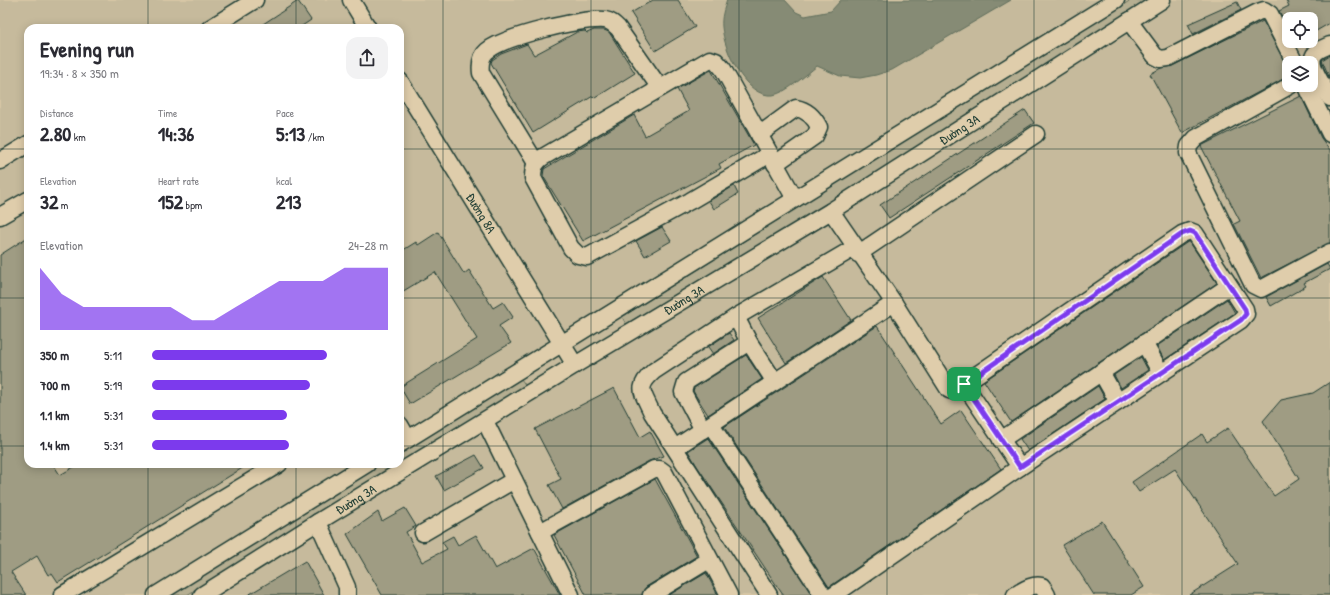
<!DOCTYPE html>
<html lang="en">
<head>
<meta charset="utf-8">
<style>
  :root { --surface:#fff; --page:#f2f2f3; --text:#2b2b33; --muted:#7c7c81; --accent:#7c3aed }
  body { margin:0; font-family:"Patrick Hand",sans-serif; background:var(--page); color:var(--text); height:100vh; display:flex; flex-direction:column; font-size:15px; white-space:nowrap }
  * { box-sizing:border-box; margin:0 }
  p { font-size:13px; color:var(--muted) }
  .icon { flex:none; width:22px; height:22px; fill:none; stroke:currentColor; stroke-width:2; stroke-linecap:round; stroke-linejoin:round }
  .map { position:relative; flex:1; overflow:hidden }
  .details { position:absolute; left:24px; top:24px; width:380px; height:444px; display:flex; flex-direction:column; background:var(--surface); border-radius:12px; box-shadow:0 2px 10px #0003 }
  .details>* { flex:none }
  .controls { position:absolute; left:1282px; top:12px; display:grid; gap:8px }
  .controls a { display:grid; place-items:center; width:36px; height:36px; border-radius:8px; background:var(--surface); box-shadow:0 2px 10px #0003; font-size:20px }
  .pin { position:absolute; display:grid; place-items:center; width:34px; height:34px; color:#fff; margin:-17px; border-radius:8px; box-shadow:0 2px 6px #0006 }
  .round { display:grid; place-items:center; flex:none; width:42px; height:42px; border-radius:12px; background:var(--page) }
  .summary { display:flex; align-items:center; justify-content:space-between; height:68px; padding:0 16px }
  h1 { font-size:22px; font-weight:800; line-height:30px }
  .metrics { display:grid; grid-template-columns:repeat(3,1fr); gap:6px; height:68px; padding:4px 16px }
  .metrics div { display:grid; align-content:center }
  .metrics b { font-size:20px; font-weight:800 }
  .metrics small { font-size:11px; font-weight:400 }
  .metrics p { font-size:11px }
  .chart { height:112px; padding:8px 16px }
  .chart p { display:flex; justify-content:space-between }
  .chart svg { width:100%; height:72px; margin-top:4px; fill:var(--accent); opacity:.7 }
  ul { padding:0 16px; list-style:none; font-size:13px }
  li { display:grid; grid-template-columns:64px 48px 1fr; align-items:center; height:30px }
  li i { height:10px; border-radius:5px; background:var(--accent) }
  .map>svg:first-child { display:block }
  .built { fill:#c6ba9c; fill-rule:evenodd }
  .green { fill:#b5ae91; stroke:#6a7662 }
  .water { fill:#868b74; stroke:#5d6c5a }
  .building { fill:#9f9c83; stroke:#1f3d34 }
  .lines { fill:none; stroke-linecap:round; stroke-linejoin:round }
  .minor-casing { stroke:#1f3d34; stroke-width:19 }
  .minor { stroke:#dfcdab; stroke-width:16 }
  .route-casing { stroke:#fff; stroke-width:8 }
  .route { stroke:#7c3aed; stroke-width:5 }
  .grid { fill:none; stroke:#1f3d34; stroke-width:1; stroke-opacity:0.55 }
  .labels { text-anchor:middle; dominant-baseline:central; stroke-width:3.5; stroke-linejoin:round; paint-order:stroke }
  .street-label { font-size:13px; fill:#1f3d34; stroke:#dfcdab }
</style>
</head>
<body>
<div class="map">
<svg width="1330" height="595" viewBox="0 0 1330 595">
  <rect width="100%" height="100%" fill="#d7c7a6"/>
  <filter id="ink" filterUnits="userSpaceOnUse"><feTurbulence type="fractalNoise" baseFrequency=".025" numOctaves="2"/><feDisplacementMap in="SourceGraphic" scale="8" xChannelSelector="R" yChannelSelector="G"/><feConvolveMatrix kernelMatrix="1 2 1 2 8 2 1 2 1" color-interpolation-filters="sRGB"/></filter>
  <g filter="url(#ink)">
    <path class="built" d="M 0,0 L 1330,0 L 1330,595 L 0,595 ZM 1289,19 L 1311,19 L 1311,41 L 1289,41 ZM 28,28 L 400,28 L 400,464 L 28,464 ZM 1289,63 L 1311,63 L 1311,85 L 1289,85 Z"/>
    <path class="green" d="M 1131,0 L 1147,0 L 827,204 L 626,324 L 622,317 Z
      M 521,379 L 526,386 L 400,462 L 400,452 Z
      M 381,464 L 397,464 L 187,595 L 170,595 Z"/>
    <path class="water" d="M 727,0 L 785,0 L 796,12 L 805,16 L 831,11 L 841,0 L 1011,0 L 892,70 L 876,75 L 860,78 L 840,76 L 817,66 C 807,74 786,93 773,95 C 745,98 724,50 722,27 C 721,17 724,9 727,0 Z"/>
    <path class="building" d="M 653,0 L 678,0 L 695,27 L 655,51 L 631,13 Z
      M 1286,0 L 1330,0 L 1330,23 L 1311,34 L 1311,19 L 1289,19 L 1289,30 L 1279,11 L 1289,6 Z
      M 298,1 L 311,20 L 299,28 L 257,28 Z
      M 1237,2 L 1241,10 L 1193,34 L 1188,24 Z
      M 1263,21 L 1289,70 L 1289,76 L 1182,133 L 1150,74 L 1161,68 L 1172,66 Z
      M 594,30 L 604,30 L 609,32 L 635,73 L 595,98 L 593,96 L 533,133 L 491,63 L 492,60 L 501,54 L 527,44 L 534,55 L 577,32 L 585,31 L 587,33 Z
      M 1330,55 L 1330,79 L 1322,60 Z
      M 711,70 L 754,145 L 719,164 L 721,168 L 583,241 L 543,176 L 544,169 L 634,115 L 645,136 L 689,111 L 677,89 Z
      M 1301,96 L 1321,138 L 1330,150 L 1330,243 L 1261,278 L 1234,224 L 1240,221 L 1201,146 Z
      M 1025,110 L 1034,123 L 889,218 L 880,205 Z
      M 734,186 L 738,194 L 714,209 L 709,201 Z
      M 662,227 L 671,241 L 645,256 L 636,241 Z
      M 438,232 L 464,274 L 469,270 L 493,308 L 503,302 L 513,317 L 499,326 L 511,343 L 410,404 L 400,387 L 477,339 L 435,272 L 400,293 L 400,252 L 416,242 L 418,245 Z
      M 28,237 L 28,464 L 53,464 L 60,475 L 79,464 L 249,464 L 58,582 L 52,573 L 48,575 L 37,556 L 11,572 L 26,595 L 0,595 L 0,255 Z
      M 1189,241 L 1217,283 L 1011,422 L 984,381 Z
      M 1327,264 L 1330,269 L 1304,283 L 1306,286 L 1271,306 L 1266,297 Z
      M 823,277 L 851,320 L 786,363 L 758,318 Z
      M 1227,299 L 1235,313 L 1164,360 L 1157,346 Z
      M 877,326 L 941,424 L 961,410 L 1001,469 L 829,587 L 724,427 Z
      M 729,333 L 734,340 L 713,354 L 708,347 Z
      M 746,355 L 762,379 L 708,415 L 696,396 L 693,391 L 694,388 Z
      M 1141,357 L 1148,370 L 1121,388 L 1114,375 Z
      M 1330,382 L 1330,595 L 1189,595 L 1238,564 L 1175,469 L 1139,492 L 1132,482 L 1202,434 L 1207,442 L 1228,428 L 1274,496 L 1299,479 L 1263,421 L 1281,400 L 1313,393 Z
      M 1098,386 L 1105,399 L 1028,451 L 1020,439 Z
      M 614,388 L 640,437 L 650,431 L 664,456 L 649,461 L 562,509 L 549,485 L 561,479 L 535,429 Z
      M 708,438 L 812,595 L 783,595 L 697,466 L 688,451 Z
      M 476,455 L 484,468 L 444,490 L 436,476 Z
      M 655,479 L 697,556 L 646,587 L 642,595 L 586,595 L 554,535 Z
      M 405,508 L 416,526 L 406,532 L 422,562 L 447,549 L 442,542 L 453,536 L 458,545 L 476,535 L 495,569 L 534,548 L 560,595 L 382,595 L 347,534 L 378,512 L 382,521 Z
      M 1102,521 L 1144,587 L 1131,595 L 1094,595 L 1062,545 Z
      M 305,561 L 324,595 L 248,595 Z
      M 706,573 L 718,595 L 669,595 Z"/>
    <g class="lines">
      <g class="minor-casing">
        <g id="minor">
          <path d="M 351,0 L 368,28"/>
          <path d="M 1129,21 L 1155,56 L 1161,59 L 1168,58 L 1258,12 L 1264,10 L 1270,14 L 1295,63"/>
          <path d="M 210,28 L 255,0"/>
          <path d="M 1330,45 C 1325,47 1317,50 1314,55 C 1308,64 1325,89 1330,98"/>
          <path id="s1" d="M 400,81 L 575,365"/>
          <path d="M 1291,85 L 1196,138 L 1189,146 L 1188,153 L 1253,285 L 1261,289 L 1330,252"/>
          <path d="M 1306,85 L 1330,134"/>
          <path d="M 759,135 L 796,108 C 807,110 814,117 819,127 L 815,136 L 775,164"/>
          <path d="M 770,154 L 690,201 L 587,257 L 578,255 L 571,248 L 533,178 C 533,167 535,163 543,157 L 710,59 L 716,61 L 723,69 L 795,199"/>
          <path d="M 0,161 L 28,144"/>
          <path d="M 536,163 L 481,73 C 480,65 481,56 487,51 C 505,36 582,18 605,20 C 611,21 614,24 618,28 L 660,88"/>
          <path d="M 831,211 L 894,303 L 949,390 L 953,391 L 1182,234 L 1190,231 L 1195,233 L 1245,309 L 1246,314 L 1241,320 L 1020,467 L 834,595"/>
          <path d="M 0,216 L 28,200"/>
          <path d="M 858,254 L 1036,134"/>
          <path d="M 736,317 L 749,342"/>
          <path d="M 1144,343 L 1161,373"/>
          <path d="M 1101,372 L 1118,402"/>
          <path d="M 964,384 L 1020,467"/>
          <path d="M 485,421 L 571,595"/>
          <path d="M 400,425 L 408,439"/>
          <path d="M 711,425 L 823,595"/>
          <path d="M 703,430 L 683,392 L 686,382 L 749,342 L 775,382"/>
          <path d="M 1001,440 L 1229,286"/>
          <path d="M 400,444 L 1116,0"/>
          <path d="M 675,448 L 894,303"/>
          <path d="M 318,522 L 347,587 L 347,595"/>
          <path d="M 540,532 L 654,469 L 660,469 L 664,472 L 729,595"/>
          <path d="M 423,533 L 514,480"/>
          <path d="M 62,595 L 279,464"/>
          <path d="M 156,595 L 367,464"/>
          <path id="s2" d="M 202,595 L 318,522 L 575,365 L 831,211 L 1162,0"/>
          <path d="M 651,595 L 709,560"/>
          <path d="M 769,595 L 652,413 C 643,392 635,388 654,371 L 736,317 L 854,248"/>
          <path d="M 1015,595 C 1024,590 1031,584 1042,586 L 1047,595"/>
        </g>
      </g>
      <use href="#minor" class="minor"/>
    </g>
  </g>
  <g class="lines" filter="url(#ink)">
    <g class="route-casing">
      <path id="route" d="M 1190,231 L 1195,233 L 1245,309 L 1246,314 L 1241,320 L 1020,467 L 964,384 L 1182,234 Z"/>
    </g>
    <use href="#route" class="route"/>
  </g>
  <path class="grid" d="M 148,0 L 148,28M 296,0 L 296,28M 443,0 L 443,595M 591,0 L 591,595M 739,0 L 739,595M 887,0 L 887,595M 1034,0 L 1034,595M 1182,0 L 1182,595M 0,149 L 28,149M 400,149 L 1330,149M 0,298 L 28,298M 400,298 L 1330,298M 0,446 L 28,446M 400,446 L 1330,446M 148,464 L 148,595M 296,464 L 296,595"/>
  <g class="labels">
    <g class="street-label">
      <text stroke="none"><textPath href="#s2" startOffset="889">Đường 3A</textPath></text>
      <text stroke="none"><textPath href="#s1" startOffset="155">Đường 8A</textPath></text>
      <text stroke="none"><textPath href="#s2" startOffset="565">Đường 3A</textPath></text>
      <text stroke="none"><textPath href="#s2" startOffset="181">Đường 3A</textPath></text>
    </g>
  </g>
</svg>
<div class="controls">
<a><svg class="icon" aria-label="locate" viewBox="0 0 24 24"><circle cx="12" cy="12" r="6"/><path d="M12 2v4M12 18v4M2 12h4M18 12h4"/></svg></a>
<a><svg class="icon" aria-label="layers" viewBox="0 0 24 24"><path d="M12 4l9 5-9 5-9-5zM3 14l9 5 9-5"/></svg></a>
</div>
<div class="pin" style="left:964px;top:384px;background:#1e9e55"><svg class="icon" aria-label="arrive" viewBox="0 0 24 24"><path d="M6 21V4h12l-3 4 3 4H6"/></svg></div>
<section class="details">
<div class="summary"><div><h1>Evening run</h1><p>19:34 · 8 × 350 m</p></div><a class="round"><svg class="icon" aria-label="share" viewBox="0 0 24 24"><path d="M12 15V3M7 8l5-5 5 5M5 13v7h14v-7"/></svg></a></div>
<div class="metrics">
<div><p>Distance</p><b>2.80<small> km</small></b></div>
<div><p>Time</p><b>14:36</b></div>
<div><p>Pace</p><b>5:13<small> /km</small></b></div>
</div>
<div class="metrics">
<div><p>Elevation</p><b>32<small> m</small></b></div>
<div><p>Heart rate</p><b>152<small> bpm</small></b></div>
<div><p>kcal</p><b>213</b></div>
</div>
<div class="chart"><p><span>Elevation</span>24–28 m</p>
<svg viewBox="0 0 160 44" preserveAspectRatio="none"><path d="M0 44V6L10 22L20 30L30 30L40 30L50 30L60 30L70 38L80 38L90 30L100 22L110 14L120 14L130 14L140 6L150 6L160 6V44z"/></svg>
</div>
<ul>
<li><b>350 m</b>5:11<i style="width:74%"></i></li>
<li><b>700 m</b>5:19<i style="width:67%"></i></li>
<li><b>1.1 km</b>5:31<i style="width:57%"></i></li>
<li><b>1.4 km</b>5:31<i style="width:58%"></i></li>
</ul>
</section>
</div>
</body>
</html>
